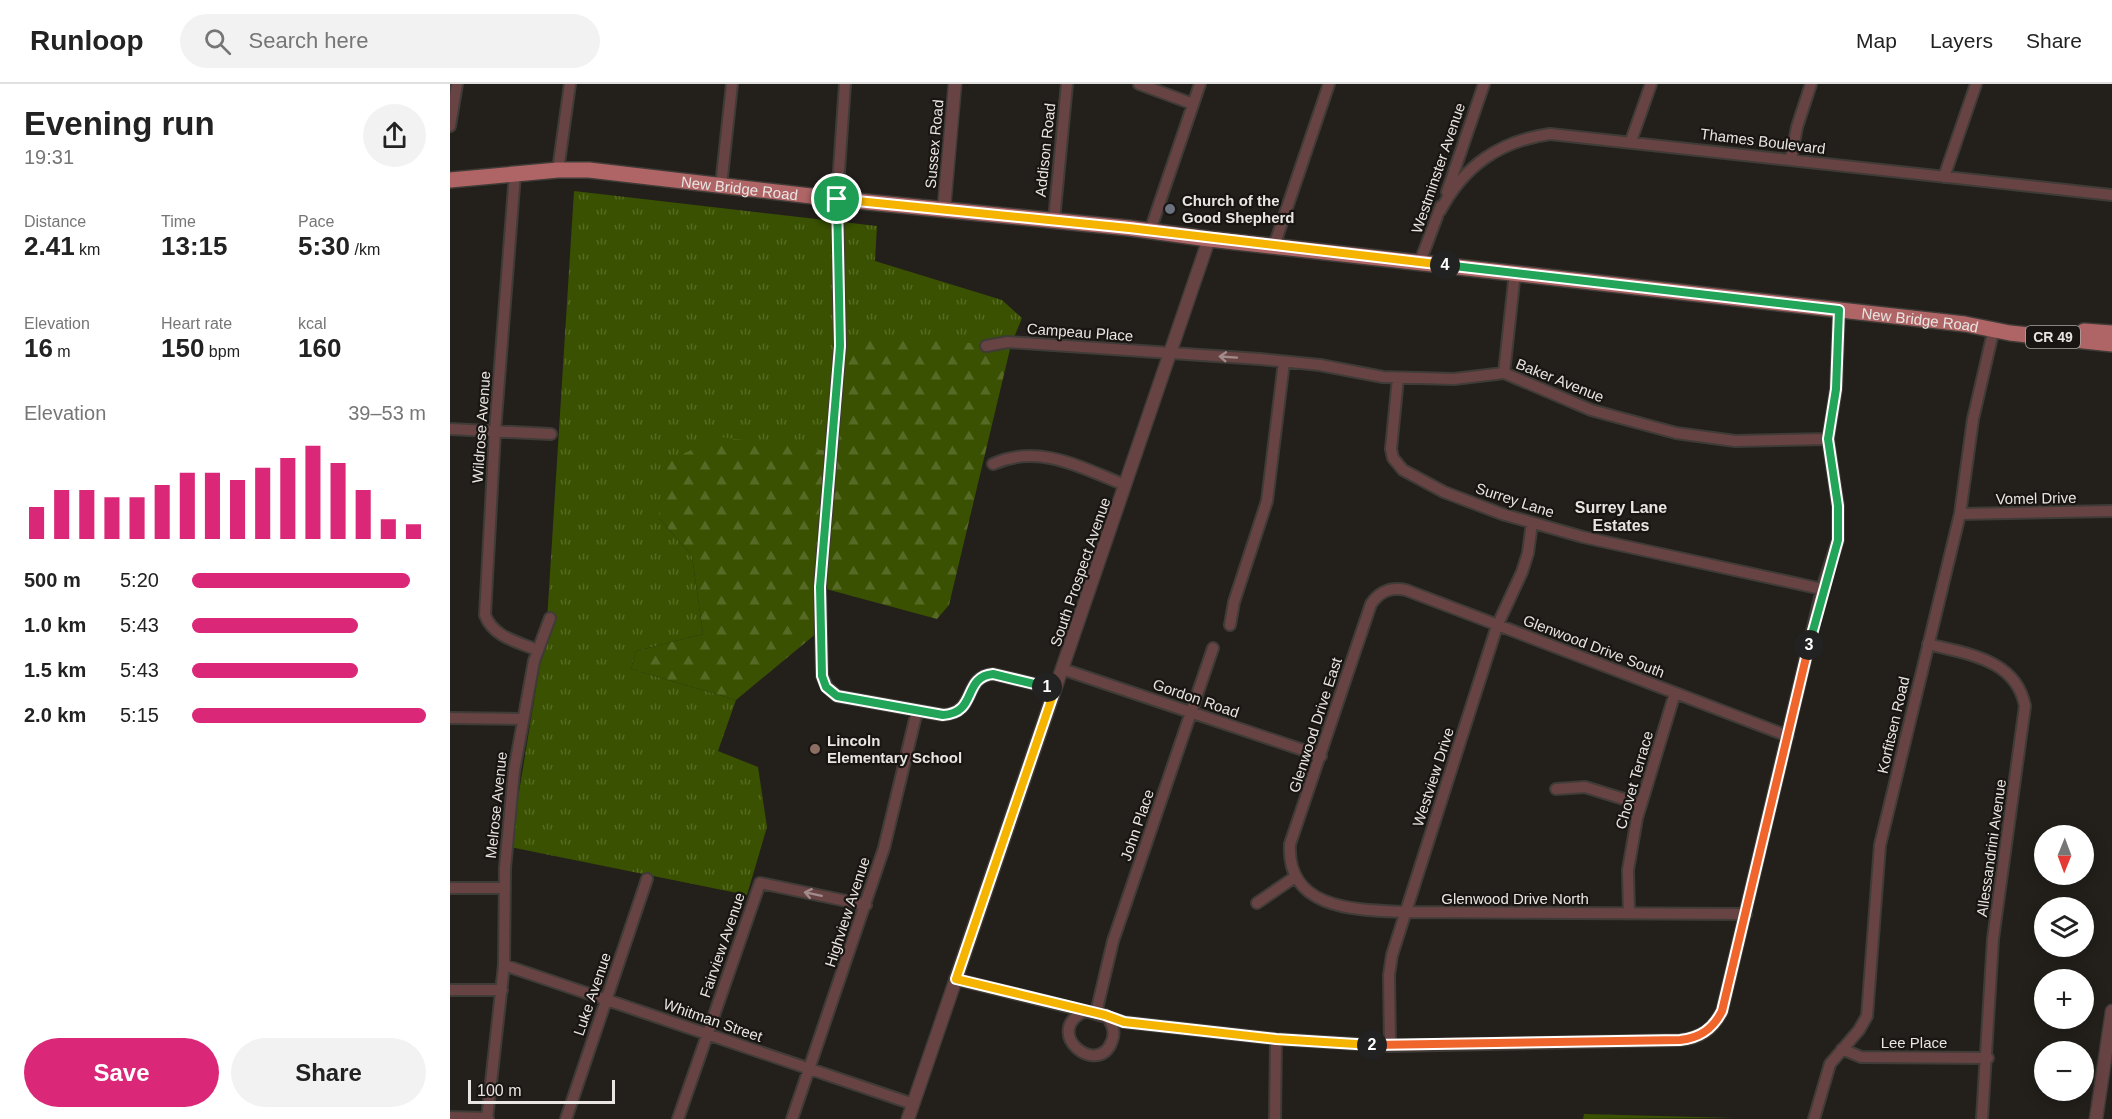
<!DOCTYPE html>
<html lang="en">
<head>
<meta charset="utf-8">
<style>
  :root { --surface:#fff; --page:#f2f2f2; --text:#222; --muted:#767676; --line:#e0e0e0; --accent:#db2777 }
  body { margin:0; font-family:Arial,sans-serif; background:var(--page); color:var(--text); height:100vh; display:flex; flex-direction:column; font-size:22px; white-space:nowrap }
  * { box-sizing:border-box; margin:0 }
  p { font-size:20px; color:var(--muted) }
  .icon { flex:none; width:33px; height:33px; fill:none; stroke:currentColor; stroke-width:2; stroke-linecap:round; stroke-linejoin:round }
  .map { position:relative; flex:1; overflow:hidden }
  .drawer { display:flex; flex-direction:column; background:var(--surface); width:450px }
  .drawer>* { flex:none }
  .needle { width:39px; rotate:181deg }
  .buttons { position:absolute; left:1584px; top:741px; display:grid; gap:12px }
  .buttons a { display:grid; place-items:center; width:60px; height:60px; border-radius:50%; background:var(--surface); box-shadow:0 3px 15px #0003; font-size:30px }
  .scale { position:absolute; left:18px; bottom:15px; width:147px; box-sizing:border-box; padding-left:6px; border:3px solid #e8e5e2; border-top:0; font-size:16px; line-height:21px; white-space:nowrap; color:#e8e5e2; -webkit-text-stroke:4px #191512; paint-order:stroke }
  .pin { position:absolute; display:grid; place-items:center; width:51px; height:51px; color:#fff; margin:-26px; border:3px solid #fff; border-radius:50%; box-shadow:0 2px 6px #0007 }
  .km { position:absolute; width:30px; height:30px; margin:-15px; border-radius:50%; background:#222; color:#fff; font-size:16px; line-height:30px; text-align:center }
  .round { display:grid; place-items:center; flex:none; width:63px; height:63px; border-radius:32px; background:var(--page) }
  .overview { display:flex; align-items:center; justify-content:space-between; height:102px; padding:0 24px }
  h1 { font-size:33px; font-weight:700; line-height:45px }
  .metrics { display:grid; grid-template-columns:repeat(3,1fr); gap:9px; height:102px; padding:6px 24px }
  .metrics div { display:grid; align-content:center }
  .metrics b { font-size:26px; font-weight:700 }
  .metrics small { font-size:16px; font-weight:400 }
  .metrics p { font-size:16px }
  .chart { height:168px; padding:12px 24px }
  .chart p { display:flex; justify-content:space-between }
  .chart svg { width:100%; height:108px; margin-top:6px; stroke:var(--accent); stroke-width:6 }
  .button { display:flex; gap:12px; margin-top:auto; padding:12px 24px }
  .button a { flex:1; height:69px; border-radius:36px; background:var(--accent); color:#fff; font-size:24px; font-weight:700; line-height:69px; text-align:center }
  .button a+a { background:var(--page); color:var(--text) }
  ul { padding:0 24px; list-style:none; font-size:20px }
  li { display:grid; grid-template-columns:96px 72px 1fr; align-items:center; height:45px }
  li i { height:15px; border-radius:8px; background:var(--accent) }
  header { display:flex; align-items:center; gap:36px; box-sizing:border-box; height:84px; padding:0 30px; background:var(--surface); border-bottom:2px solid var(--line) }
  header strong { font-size:28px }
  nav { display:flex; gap:33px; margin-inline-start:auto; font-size:21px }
  .search { width:420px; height:54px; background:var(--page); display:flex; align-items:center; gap:15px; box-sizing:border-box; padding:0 21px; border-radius:33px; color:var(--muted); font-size:22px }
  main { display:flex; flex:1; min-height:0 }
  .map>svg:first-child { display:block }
  .grass { fill:url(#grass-tufts) }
  .forest { fill:url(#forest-firs) }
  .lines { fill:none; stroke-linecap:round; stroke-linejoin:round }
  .minor-casing { stroke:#3f3b37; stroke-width:14 }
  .tertiary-casing { stroke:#3f3b37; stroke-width:15 }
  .primary-casing { stroke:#3f3b37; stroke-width:18 }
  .minor { stroke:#684343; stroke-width:10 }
  .tertiary { stroke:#684343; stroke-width:12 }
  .primary { stroke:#af6566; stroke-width:15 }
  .oneway { stroke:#a28c8b }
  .split-1-casing { stroke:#fff; stroke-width:12 }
  .split-2-casing { stroke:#fff; stroke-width:12 }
  .split-3-casing { stroke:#fff; stroke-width:12 }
  .split-4-casing { stroke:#fff; stroke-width:12 }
  .split-5-casing { stroke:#fff; stroke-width:12 }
  .split-1 { stroke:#22a559; stroke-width:8 }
  .split-2 { stroke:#f5b400; stroke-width:8 }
  .split-3 { stroke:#f0652b; stroke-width:8 }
  .split-4 { stroke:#22a559; stroke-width:8 }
  .split-5 { stroke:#f5b400; stroke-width:8 }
  .worship-dot { fill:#6b7280; stroke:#191512; stroke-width:2 }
  .education-dot { fill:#8d6e63; stroke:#191512; stroke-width:2 }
  .labels { text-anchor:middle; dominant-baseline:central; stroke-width:4.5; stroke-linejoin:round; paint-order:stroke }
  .shield { fill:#191512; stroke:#aaa7a4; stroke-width:1.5 }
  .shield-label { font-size:14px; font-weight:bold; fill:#e8e5e2 }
  .street-label { font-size:15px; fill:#e8e5e2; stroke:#191512 }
  .poi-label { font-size:15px; font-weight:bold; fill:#e8e5e2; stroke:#191512; text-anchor:start }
  .neighbourhood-label { font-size:16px; font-weight:bold; fill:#e8e5e2; stroke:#191512 }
</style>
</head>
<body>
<header>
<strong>Runloop</strong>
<div class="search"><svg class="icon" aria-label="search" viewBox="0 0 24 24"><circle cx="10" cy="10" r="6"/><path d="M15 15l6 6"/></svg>Search here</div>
<nav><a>Map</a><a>Layers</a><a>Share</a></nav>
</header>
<main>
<section class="drawer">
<div class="overview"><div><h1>Evening run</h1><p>19:31</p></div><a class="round"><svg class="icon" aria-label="share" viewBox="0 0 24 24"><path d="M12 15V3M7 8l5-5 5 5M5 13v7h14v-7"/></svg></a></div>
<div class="metrics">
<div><p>Distance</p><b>2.41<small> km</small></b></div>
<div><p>Time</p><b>13:15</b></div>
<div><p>Pace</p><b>5:30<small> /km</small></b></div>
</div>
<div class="metrics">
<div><p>Elevation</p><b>16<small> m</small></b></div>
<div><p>Heart rate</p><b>150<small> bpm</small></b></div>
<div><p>kcal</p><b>160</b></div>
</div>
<div class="chart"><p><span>Elevation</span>39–53 m</p>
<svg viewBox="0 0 160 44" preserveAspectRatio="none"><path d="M5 44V31M15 44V24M25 44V24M35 44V27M45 44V27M55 44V22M65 44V17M75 44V17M85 44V20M95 44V15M105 44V11M115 44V6M125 44V13M135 44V24M145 44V36M155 44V38"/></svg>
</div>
<ul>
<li><b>500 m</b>5:20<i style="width:93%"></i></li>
<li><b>1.0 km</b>5:43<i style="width:71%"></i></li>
<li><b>1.5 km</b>5:43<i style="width:71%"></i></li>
<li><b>2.0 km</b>5:15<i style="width:100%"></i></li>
</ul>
<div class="button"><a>Save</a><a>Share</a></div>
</section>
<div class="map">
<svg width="1662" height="1035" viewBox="0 0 1662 1035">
  <defs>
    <pattern id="grass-tufts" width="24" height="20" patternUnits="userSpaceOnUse" patternTransform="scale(1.5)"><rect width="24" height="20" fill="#395100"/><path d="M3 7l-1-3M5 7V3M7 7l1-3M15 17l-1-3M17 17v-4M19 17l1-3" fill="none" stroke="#566a25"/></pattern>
    <pattern id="forest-firs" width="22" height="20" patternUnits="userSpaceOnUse" patternTransform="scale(1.5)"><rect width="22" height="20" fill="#395100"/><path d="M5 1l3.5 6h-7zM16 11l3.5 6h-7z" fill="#566a25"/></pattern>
  </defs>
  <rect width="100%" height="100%" fill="#231f1b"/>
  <path class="grass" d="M 124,107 L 427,142 L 425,177 L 552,216 L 572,234 L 561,261 L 386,368 L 209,434 L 242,472 L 253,550 L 186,567 L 181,585 L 286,616 L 268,667 L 308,683 L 317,743 L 297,811 L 60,763 L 97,537 Z"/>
  <path class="forest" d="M 389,252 L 561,261 L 499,521 L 487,535 L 376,505 L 373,544 L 286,616 L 181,585 L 186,567 L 253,550 L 242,472 L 209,434 L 213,379 L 270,353 L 386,368 Z
    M 1134,1030 L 1284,1034 L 1133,1035 Z"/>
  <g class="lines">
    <g class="minor-casing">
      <path id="minor" d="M 395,0 L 387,115 L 390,262 L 370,503 L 372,592 L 377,603 L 387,612 L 493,631 C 528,628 512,593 543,590 L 605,605
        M 689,0 L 743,20
        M 0,42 L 7,0
        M 1181,57 L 1201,0
        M 1341,75 L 1347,43 L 1361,0
        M 108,86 L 120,0
        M 65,90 L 45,347 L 35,531 C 43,553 68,558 87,566
        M 1494,93 L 1526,0
        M 271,102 L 282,0
        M 997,108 L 1034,0
        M 990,127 C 1014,82 1049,57 1100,50 L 1662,111
        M 604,136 L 617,0
        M 700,147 L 750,0
        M 824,162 L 879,0
        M 970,178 L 991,122
        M 536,262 L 558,258 L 810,275 L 870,281 L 933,293 L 1004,295 L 1054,289 L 1141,326 L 1226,349 L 1285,357 L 1378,355
        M 1054,289 L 1065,188
        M 948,294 L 941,365 L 943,374 L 953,386 L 994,408 L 1052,430 L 1133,453 L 1372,505
        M 0,345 L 101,350
        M 543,380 C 590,359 632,384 675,401
        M 1510,430 L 1662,427
        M 780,541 L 784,518 L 817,417 L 834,278
        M 1478,560 C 1517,570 1566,575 1575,622 L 1543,855 L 1532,1035
        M 612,585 L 871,672
        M 0,634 L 72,635
        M 1106,705 L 1135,703 L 1190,720
        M 0,804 L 55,804
        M 807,819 L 845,793
        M 1179,829 L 1178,786 L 1187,734 L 1225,609
        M 1296,830 L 955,828 C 906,826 836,826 840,760 L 921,520 C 930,507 941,503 956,506 L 1338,652
        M 54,881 L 463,1020
        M 505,895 L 635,927
        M 0,906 L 52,906
        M 646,929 L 663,857 L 763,564
        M 655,931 C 662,938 666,946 662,957 C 648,995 591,948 635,927 L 674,938 L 826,955 L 940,962 L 1230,956 C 1251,954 1263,945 1272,927 L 1372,505 L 1388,456 L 1388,422 L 1378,355 L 1386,305 L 1389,226
        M 940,962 L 939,891 L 942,871 L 1047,542 L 1072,488 L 1078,469 L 1082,439
        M 1392,965 L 1411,973 L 1538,974
        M 0,1033 L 38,1034
        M 37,1035 L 54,881 L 55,784 L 64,687 L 84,577 L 100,534
        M 116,1035 L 197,795
        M 228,1035 L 310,799 L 416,821
        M 342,1035 L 434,764 L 467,627
        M 825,1035 L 826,955
        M 1364,1035 L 1380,980 L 1409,946 L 1417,932 L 1430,761 L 1510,430 L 1523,335 L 1544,244"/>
    </g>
    <g class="tertiary-casing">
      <path id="tertiary" d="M 494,124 L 505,0
        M 458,1035 L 759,155
        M 1646,1035 L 1662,927"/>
    </g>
    <g class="primary-casing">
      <g id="primary">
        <path id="s1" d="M 0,96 L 108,86 L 139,86 L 387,115 L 679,144 L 759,155 L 1515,240 L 1560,249 L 1662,260"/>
        <path d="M 1634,247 L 1662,249"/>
      </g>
    </g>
    <use href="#minor" class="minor"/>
    <use href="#tertiary" class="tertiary"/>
    <use href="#primary" class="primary"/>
  </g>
  <defs><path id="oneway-shaft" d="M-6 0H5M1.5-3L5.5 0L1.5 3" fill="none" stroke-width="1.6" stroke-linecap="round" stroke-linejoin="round" transform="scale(1.5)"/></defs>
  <g class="oneway">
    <use href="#oneway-shaft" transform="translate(778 273) rotate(-176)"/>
    <use href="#oneway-shaft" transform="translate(363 810) rotate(-168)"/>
  </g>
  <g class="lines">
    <g class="split-1-casing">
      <path id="split-1" d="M 387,115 L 390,262 L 370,503 L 372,592 L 376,603 L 387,612 L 493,631 C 528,629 512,593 543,590 L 597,603"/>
    </g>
    <g class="split-2-casing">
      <path id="split-2" d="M 597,603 L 605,605 L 506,895 L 655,931 L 674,938 L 826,955 L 922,961"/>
    </g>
    <g class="split-3-casing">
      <path id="split-3" d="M 922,961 L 1230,956 C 1250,954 1263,945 1272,927 L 1359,561"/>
    </g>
    <g class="split-4-casing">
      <path id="split-4" d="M 995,181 L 1389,226 L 1386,305 L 1378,355 L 1388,422 L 1388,456 L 1359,561"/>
    </g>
    <g class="split-5-casing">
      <path id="split-5" d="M 387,115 L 679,144 L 995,181"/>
    </g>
    <use href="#split-1" class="split-1"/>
    <use href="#split-2" class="split-2"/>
    <use href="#split-3" class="split-3"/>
    <use href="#split-4" class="split-4"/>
    <use href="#split-5" class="split-5"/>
  </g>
  <circle class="worship-dot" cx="720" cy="125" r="6"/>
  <circle class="education-dot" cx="365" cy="665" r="6"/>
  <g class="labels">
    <rect class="shield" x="1576" y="242" width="54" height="22" rx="4.5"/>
    <g class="shield-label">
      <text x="1603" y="253">CR 49</text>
    </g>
    <g class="street-label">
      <text transform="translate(1313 57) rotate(7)">Thames Boulevard</text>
      <text transform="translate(484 60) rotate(-85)">Sussex Road</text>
      <text transform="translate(595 66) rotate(-84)">Addison Road</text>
      <text transform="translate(988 84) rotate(-71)">Westminster Avenue</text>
      <text stroke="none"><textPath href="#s1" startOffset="291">New Bridge Road</textPath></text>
      <text stroke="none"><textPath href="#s1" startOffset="1479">New Bridge Road</textPath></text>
      <text transform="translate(630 248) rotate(4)">Campeau Place</text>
      <text transform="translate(1110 296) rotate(22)">Baker Avenue</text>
      <text transform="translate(31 343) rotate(-86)">Wildrose Avenue</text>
      <text transform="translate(1586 414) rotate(-1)">Vomel Drive</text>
      <text transform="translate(1065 416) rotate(18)">Surrey Lane</text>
      <text transform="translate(630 488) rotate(-71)">South Prospect Avenue</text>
      <text transform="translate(1144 562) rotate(21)">Glenwood Drive South</text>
      <text transform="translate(746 614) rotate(19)">Gordon Road</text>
      <text transform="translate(865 641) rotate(-72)">Glenwood Drive East</text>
      <text transform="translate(1443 641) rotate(-77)">Korfitsen Road</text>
      <text transform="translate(983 693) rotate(-72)">Westview Drive</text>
      <text transform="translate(1184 696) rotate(-74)">Chovet Terrace</text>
      <text transform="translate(46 721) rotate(-84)">Melrose Avenue</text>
      <text transform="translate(687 741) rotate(-71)">John Place</text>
      <text transform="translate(1541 764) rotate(-82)">Allessandrini Avenue</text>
      <text x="1065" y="814">Glenwood Drive North</text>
      <text transform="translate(397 828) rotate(-72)">Highview Avenue</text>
      <text transform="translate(272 861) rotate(-71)">Fairview Avenue</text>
      <text transform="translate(142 910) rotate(-71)">Luke Avenue</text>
      <text transform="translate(263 936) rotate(19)">Whitman Street</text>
      <text x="1464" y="958">Lee Place</text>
    </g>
    <g class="poi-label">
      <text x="732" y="116">Church of the<tspan x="732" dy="17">Good Shepherd</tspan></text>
      <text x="377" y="656">Lincoln<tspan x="377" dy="17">Elementary School</tspan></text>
    </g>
    <g class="neighbourhood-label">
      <text x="1171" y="423">Surrey Lane<tspan x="1171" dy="18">Estates</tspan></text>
    </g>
  </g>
</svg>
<div class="buttons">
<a><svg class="needle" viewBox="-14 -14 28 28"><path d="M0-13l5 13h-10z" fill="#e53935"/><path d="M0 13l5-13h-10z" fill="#767676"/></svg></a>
<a><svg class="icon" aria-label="layers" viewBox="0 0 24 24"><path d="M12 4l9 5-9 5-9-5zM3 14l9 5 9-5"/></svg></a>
<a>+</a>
<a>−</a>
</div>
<div class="scale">100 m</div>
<div class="pin" style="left:387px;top:115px;background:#1e9e55"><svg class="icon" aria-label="arrive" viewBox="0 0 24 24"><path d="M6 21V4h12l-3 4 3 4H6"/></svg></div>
<b class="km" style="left:597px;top:603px">1</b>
<b class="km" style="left:922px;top:961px">2</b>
<b class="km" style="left:1359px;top:561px">3</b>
<b class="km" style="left:995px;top:181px">4</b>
</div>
</main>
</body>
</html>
